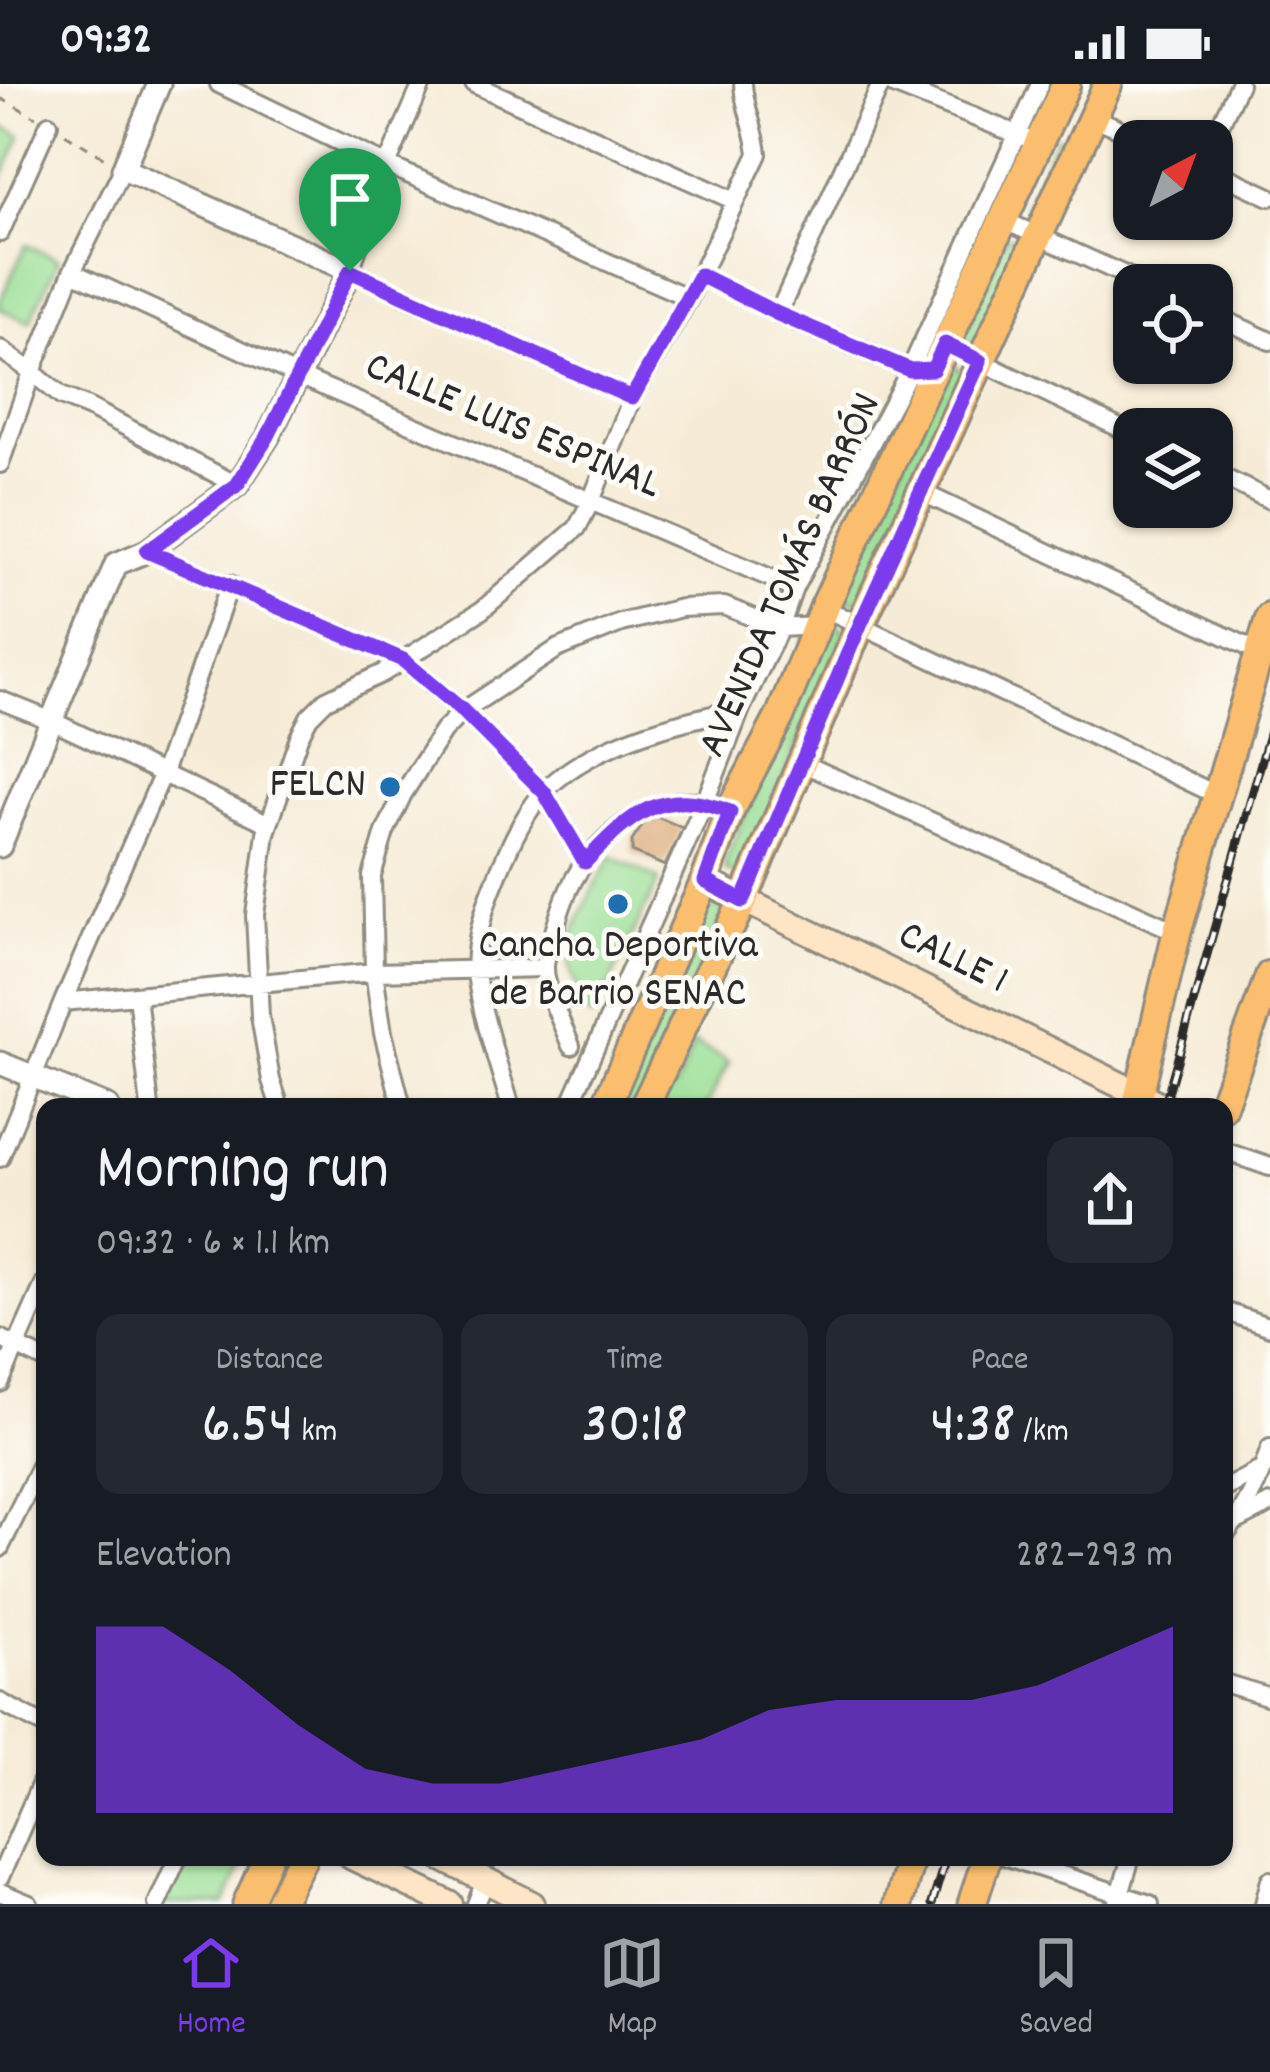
<!DOCTYPE html>
<html lang="en">
<head>
<meta charset="utf-8">
<style>
  :root { --surface:#171b24; --page:#242831; --text:#f1f3f6; --muted:#9ea1a6; --line:#363941; --accent:#7c3aed }
  body { margin:0; font-family:Dekko,sans-serif; background:var(--page); color:var(--text); height:100vh; display:flex; flex-direction:column; font-size:45px; white-space:nowrap }
  * { box-sizing:border-box; margin:0 }
  p { font-size:39px; color:var(--muted) }
  .icon { flex:none; width:66px; height:66px; fill:none; stroke:currentColor; stroke-width:2; stroke-linecap:round; stroke-linejoin:round }
  .map { position:relative; flex:1; overflow:hidden }
  .drawer { position:absolute; left:36px; top:1014px; width:1197px; height:768px; display:flex; flex-direction:column; background:var(--surface); border-radius:24px; box-shadow:0 3px 9px #0004 }
  .drawer>* { flex:none }
  .needle { width:78px; rotate:41deg }
  .fabs { position:absolute; left:1113px; top:36px; display:grid; gap:24px }
  .fabs a { display:grid; place-items:center; width:120px; height:120px; border-radius:24px; background:var(--surface); box-shadow:0 3px 9px #0004; font-size:60px }
  .pin { position:absolute; display:grid; place-items:center; width:102px; height:102px; color:#fff; margin:-123px -51px; border-radius:50% 50% 50% 0; rotate:-45deg; box-shadow:0 0 12px #0007 }
  .pin .icon { rotate:45deg }
  .round { display:grid; place-items:center; flex:none; width:126px; height:126px; border-radius:24px; background:var(--page) }
  .overview { display:flex; align-items:center; justify-content:space-between; height:204px; padding:0 60px }
  h1 { font-size:66px; font-weight:600; line-height:90px }
  .metrics { display:grid; grid-template-columns:repeat(3,1fr); gap:18px; height:204px; padding:12px 60px }
  .metrics div { display:grid; align-content:center; border-radius:24px; background:var(--page); text-align:center }
  .metrics b { font-size:60px; font-weight:600 }
  .metrics small { font-size:33px; font-weight:400 }
  .metrics p { font-size:33px }
  .chart { height:336px; padding:24px 60px }
  .chart p { display:flex; justify-content:space-between }
  .chart svg { width:100%; height:216px; margin-top:12px; fill:var(--accent); opacity:.7 }
  .status { display:flex; justify-content:space-between; align-items:center; height:84px; padding:0 60px; background:var(--surface); direction:ltr }
  .status svg { height:33px; fill:currentColor }
  .menu { display:flex; justify-content:space-around; align-items:center; height:168px; border-top:3px solid var(--line); background:var(--surface); font-size:33px; color:var(--muted) }
  .menu a { display:grid; justify-items:center; gap:6px }
  .menu .selected { color:var(--accent) }
  .map>svg:first-child { display:block }
  .green { fill:#9bdf96; stroke:#638560; stroke-width:3 }
  .building { fill:#ddad7d }
  .lines { fill:none; stroke-linecap:round; stroke-linejoin:round }
  .minor-casing { stroke:#908b80; stroke-width:22 }
  .tertiary-casing { stroke:#908b80; stroke-width:27 }
  .secondary-casing { stroke:#908b80; stroke-width:30 }
  .primary-casing { stroke:#908b80; stroke-width:33 }
  .path { stroke:#908b80; stroke-width:3; stroke-dasharray:9 9; stroke-linecap:butt }
  .minor { stroke:#fff; stroke-width:16 }
  .tertiary { stroke:#fff; stroke-width:21 }
  .secondary { stroke:#fde5c5; stroke-width:24 }
  .primary { stroke:#fabe6e; stroke-width:27 }
  .rail-casing { stroke:#2b2b2b; stroke-width:9 }
  .rail { stroke:#fdfcf7; stroke-width:4.5; stroke-dasharray:14; stroke-linecap:butt }
  .route-casing { stroke:#fff; stroke-width:24 }
  .route { stroke:#7c3aed; stroke-width:15 }
  .poi-dot { fill:#1f6fb2; stroke:#fdfcf7; stroke-width:4.5 }
  .labels { text-anchor:middle; dominant-baseline:central; stroke-width:10; stroke-linejoin:round; paint-order:stroke }
  .street-label { font-size:42px; fill:#2b2b2b; stroke:#fdfcf7 }
  .poi-label { font-size:42px; fill:#2b2b2b; stroke:#fdfcf7; text-anchor:end }
</style>
</head>
<body>
<div class="status"><b>09:32</b><svg viewBox="0 0 49 12"><path d="M0 12V9h3v3zM5 12V6h3v6zM10 12V3h3v9zM15 12V0h3v12zM26 1h20v11H26zM47 4h2v5h-2z"/></svg></div>
<div class="map">
<svg width="1270" height="1820" viewBox="0 0 1270 1820">
  <rect width="100%" height="100%" fill="#fdfcf7"/>
  <filter id="ink" filterUnits="userSpaceOnUse"><feTurbulence type="fractalNoise" baseFrequency=".00833" numOctaves="2"/><feDisplacementMap in="SourceGraphic" scale="24" xChannelSelector="R" yChannelSelector="G"/><feConvolveMatrix kernelMatrix="1 2 1 2 8 2 1 2 1" color-interpolation-filters="sRGB"/></filter>
  <filter id="wash" filterUnits="userSpaceOnUse"><feTurbulence type="fractalNoise" baseFrequency=".004" numOctaves="4" result="noise"/><feDisplacementMap in="SourceGraphic" scale="48" xChannelSelector="R" yChannelSelector="G"/><feGaussianBlur stdDeviation="2.7" result="paint"/><feColorMatrix in="noise" values="0 0 0 0 0 0 0 0 0 0 0 0 0 0 0 0 0 1.4 0 .05"/><feComposite in="paint" operator="in"/></filter>
  <g filter="url(#wash)">
    <rect width="100%" height="100%" fill="#f6ebd6"/>
    <path class="green" d="M 0,41 L 21,52 L 0,99 Z
      M 1057,52 L 1065,55 L 1071,64 L 1043,123 L 1028,126 L 1023,122 Z
      M 1014,152 L 1020,156 L 1024,164 L 975,261 L 968,259 L 963,254 L 1006,153 Z
      M 26,161 L 59,175 L 30,238 L 0,225 L 0,216 Z
      M 954,280 L 964,289 L 861,517 L 844,517 L 841,509 L 947,282 Z
      M 832,542 L 839,542 L 845,548 L 741,794 L 725,785 L 726,774 L 826,546 Z
      M 611,772 L 659,796 L 594,932 L 589,932 C 583,916 571,895 569,878 C 566,849 598,798 611,772 Z
      M 714,820 L 725,826 L 639,1023 L 613,1023 L 704,826 Z
      M 694,959 L 729,978 L 706,1023 L 657,1023 L 677,1000 Z
      M 185,1773 L 246,1773 L 225,1820 L 163,1820 Z"/>
    <g id="blocks">
      <path class="building" d="M 650,730 L 683,744 L 665,782 L 632,768 L 632,757 Z"/>
    </g>
  </g>
  <g filter="url(#ink)">
    <use href="#blocks" fill-opacity="0" stroke="#908b80" stroke-width="3"/>
    <g class="lines">
      <g class="minor-casing">
        <path id="minor" d="M 219,0 L 387,81 L 689,214
          M 422,0 L 387,81 L 350,187 L 632,314
          M 474,0 L 735,117
          M 891,0 L 1024,53
          M 1093,33 L 1147,57
          M 1212,58 L 1239,0
          M 123,85 L 72,188 L 32,288 L 61,312 L 88,323 L 237,401
          M 1212,86 L 1270,113
          M 1003,136 L 1147,201
          M 0,149 L 49,40
          M 72,188 L 296,291 L 794,504
          M 700,191 L 778,230 L 910,286 L 918,285
          M 778,230 L 881,0
          M 1212,230 L 1270,257
          M 0,265 L 32,288 L 0,380
          M 980,277 L 1134,351
          M 1212,388 L 1270,416
          M 921,408 L 1259,568
          M 147,467 L 403,576 L 463,627 L 544,708 L 585,778
          M 824,524 L 1217,711
          M 0,616 L 52,637 L 269,740
          M 802,679 L 1177,848
          M 137,911 L 150,1023
          M 63,918 L 374,888 L 544,884
          M 571,962 C 563,941 544,904 545,882 C 545,874 550,863 552,855 C 559,829 568,800 585,778 C 613,741 664,704 713,721
          M 280,1023 L 271,996 L 260,932 L 255,831 L 266,749 L 299,653 L 309,633 L 326,616 L 383,589 L 482,526 L 577,444 L 591,417 L 632,314 L 689,214 L 758,70 C 756,46 744,24 743,0
          M 402,1023 L 383,949 L 374,888 L 372,792 L 385,748 L 403,710 L 443,647 L 463,627 L 557,565 L 621,539 L 681,524 L 724,522 L 780,544 L 817,542
          M 511,1023 C 499,983 481,930 476,889 C 473,863 484,824 494,800 C 506,770 520,736 541,711 C 586,660 677,637 741,625
          M 569,1023 L 705,718 L 741,625 L 780,544 L 794,504 L 910,286 L 1040,0
          M 1224,1067 L 1270,1083
          M 0,1074 L 63,918 L 163,689 L 230,500
          M 1224,1227 L 1270,1243
          M 0,1254 L 45,1276
          M 0,1299 L 45,1198
          M 1224,1405 L 1264,1384
          M 1233,1439 L 1270,1420
          M 1224,1452 C 1245,1427 1260,1395 1270,1364
          M 0,1464 L 45,1372
          M 1224,1599 L 1270,1613
          M 0,1618 L 45,1642
          M 1007,1773 L 1150,1820
          M 0,1793 L 45,1690
          M 0,1808 L 29,1820
          M 1118,1818 L 1131,1773
          M 157,1820 L 178,1773
          M 476,1820 L 486,1795
          M 1264,1820 L 1270,1796"/>
      </g>
      <g class="tertiary-casing">
        <path id="tertiary" d="M 0,762 L 116,480 L 147,467 L 237,401 L 268,353 L 350,187 L 123,85 L 159,0
          M 0,979 L 108,1023"/>
      </g>
      <g class="secondary-casing">
        <path id="secondary" d="M 705,797 L 1165,1023
          M 352,1773 L 450,1820
          M 440,1773 L 532,1820"/>
      </g>
      <g class="primary-casing">
        <path id="primary" d="M 605,1023 L 705,797 L 730,727 L 780,632 L 824,524 L 1066,0
          M 644,1023 L 743,817 L 860,541 L 1108,0
          M 1136,1023 L 1177,848 L 1270,533
          M 1222,1023 L 1270,891
          M 247,1820 L 268,1773
          M 279,1820 L 303,1773
          M 898,1820 L 911,1773
          M 972,1820 L 987,1773"/>
      </g>
      <path class="path" d="M 0,14 L 36,33
        M 65,50 L 108,76"/>
      <use href="#minor" class="minor"/>
      <use href="#tertiary" class="tertiary"/>
      <use href="#secondary" class="secondary"/>
      <use href="#primary" class="primary"/>
      <g class="rail-casing">
        <path id="rail" d="M 1164,1023 L 1270,647
          M 932,1820 L 946,1773"/>
      </g>
      <use href="#rail" class="rail"/>
    </g>
  </g>
  <g class="lines" filter="url(#ink)">
    <g class="route-casing">
      <path id="route" d="M 350,187 L 632,314 L 700,191 L 778,230 L 910,286 L 933,285 L 945,260 L 980,277 L 860,541 L 743,817 L 705,797 L 730,728 C 661,701 631,730 585,778 L 544,708 L 463,627 L 403,576 L 147,467 L 237,401 L 268,352 Z"/>
    </g>
    <use href="#route" class="route"/>
  </g>
  <g class="poi-dot">
    <circle cx="390" cy="703" r="12"/>
    <circle cx="618" cy="820" r="12"/>
  </g>
  <g class="labels">
    <g class="street-label">
      <text transform="translate(512 344) rotate(23)">CALLE LUIS ESPINAL</text>
      <text transform="translate(792 492) rotate(-66)">AVENIDA TOMÁS BARRÓN</text>
      <text transform="translate(952 876) rotate(26)">CALLE 1</text>
    </g>
    <g class="poi-label">
      <text x="366" y="703">FELCN</text>
      <text x="618" y="864" text-anchor="middle">Cancha Deportiva<tspan x="618" dy="48">de Barrio SENAC</tspan></text>
    </g>
  </g>
</svg>
<div class="fabs">
<a><svg class="needle" viewBox="-14 -14 28 28"><path d="M0-13l5 13h-10z" fill="#e53935"/><path d="M0 13l5-13h-10z" fill="#9ea1a6"/></svg></a>
<a><svg class="icon" aria-label="locate" viewBox="0 0 24 24"><circle cx="12" cy="12" r="6"/><path d="M12 2v4M12 18v4M2 12h4M18 12h4"/></svg></a>
<a><svg class="icon" aria-label="layers" viewBox="0 0 24 24"><path d="M12 4l9 5-9 5-9-5zM3 14l9 5 9-5"/></svg></a>
</div>
<div class="pin" style="left:350px;top:187px;background:#1e9e55"><svg class="icon" aria-label="arrive" viewBox="0 0 24 24"><path d="M6 21V4h12l-3 4 3 4H6"/></svg></div>
<section class="drawer">
<div class="overview"><div><h1>Morning run</h1><p>09:32 · 6 × 1.1 km</p></div><a class="round"><svg class="icon" aria-label="share" viewBox="0 0 24 24"><path d="M12 15V3M7 8l5-5 5 5M5 13v7h14v-7"/></svg></a></div>
<div class="metrics">
<div><p>Distance</p><b>6.54<small> km</small></b></div>
<div><p>Time</p><b>30:18</b></div>
<div><p>Pace</p><b>4:38<small> /km</small></b></div>
</div>
<div class="chart"><p><span>Elevation</span>282–293 m</p>
<svg viewBox="0 0 160 44" preserveAspectRatio="none"><path d="M0 44V6L10 6L20 15L30 26L40 35L50 38L60 38L70 35L80 32L90 29L100 23L110 21L120 21L130 21L140 18L150 12L160 6V44z"/></svg>
</div>
</section>
</div>
<nav class="menu">
<a class="selected"><svg class="icon" aria-label="home" viewBox="0 0 24 24"><path d="M3 11l9-7 9 7M6 9v11h12V9"/></svg>Home</a>
<a><svg class="icon" aria-label="map" viewBox="0 0 24 24"><path d="M3 6l6-2 6 2 6-2v14l-6 2-6-2-6 2zM9 4v14M15 6v14"/></svg>Map</a>
<a><svg class="icon" aria-label="saved" viewBox="0 0 24 24"><path d="M7 4h10v16l-5-4-5 4z"/></svg>Saved</a>
</nav>
</body>
</html>
